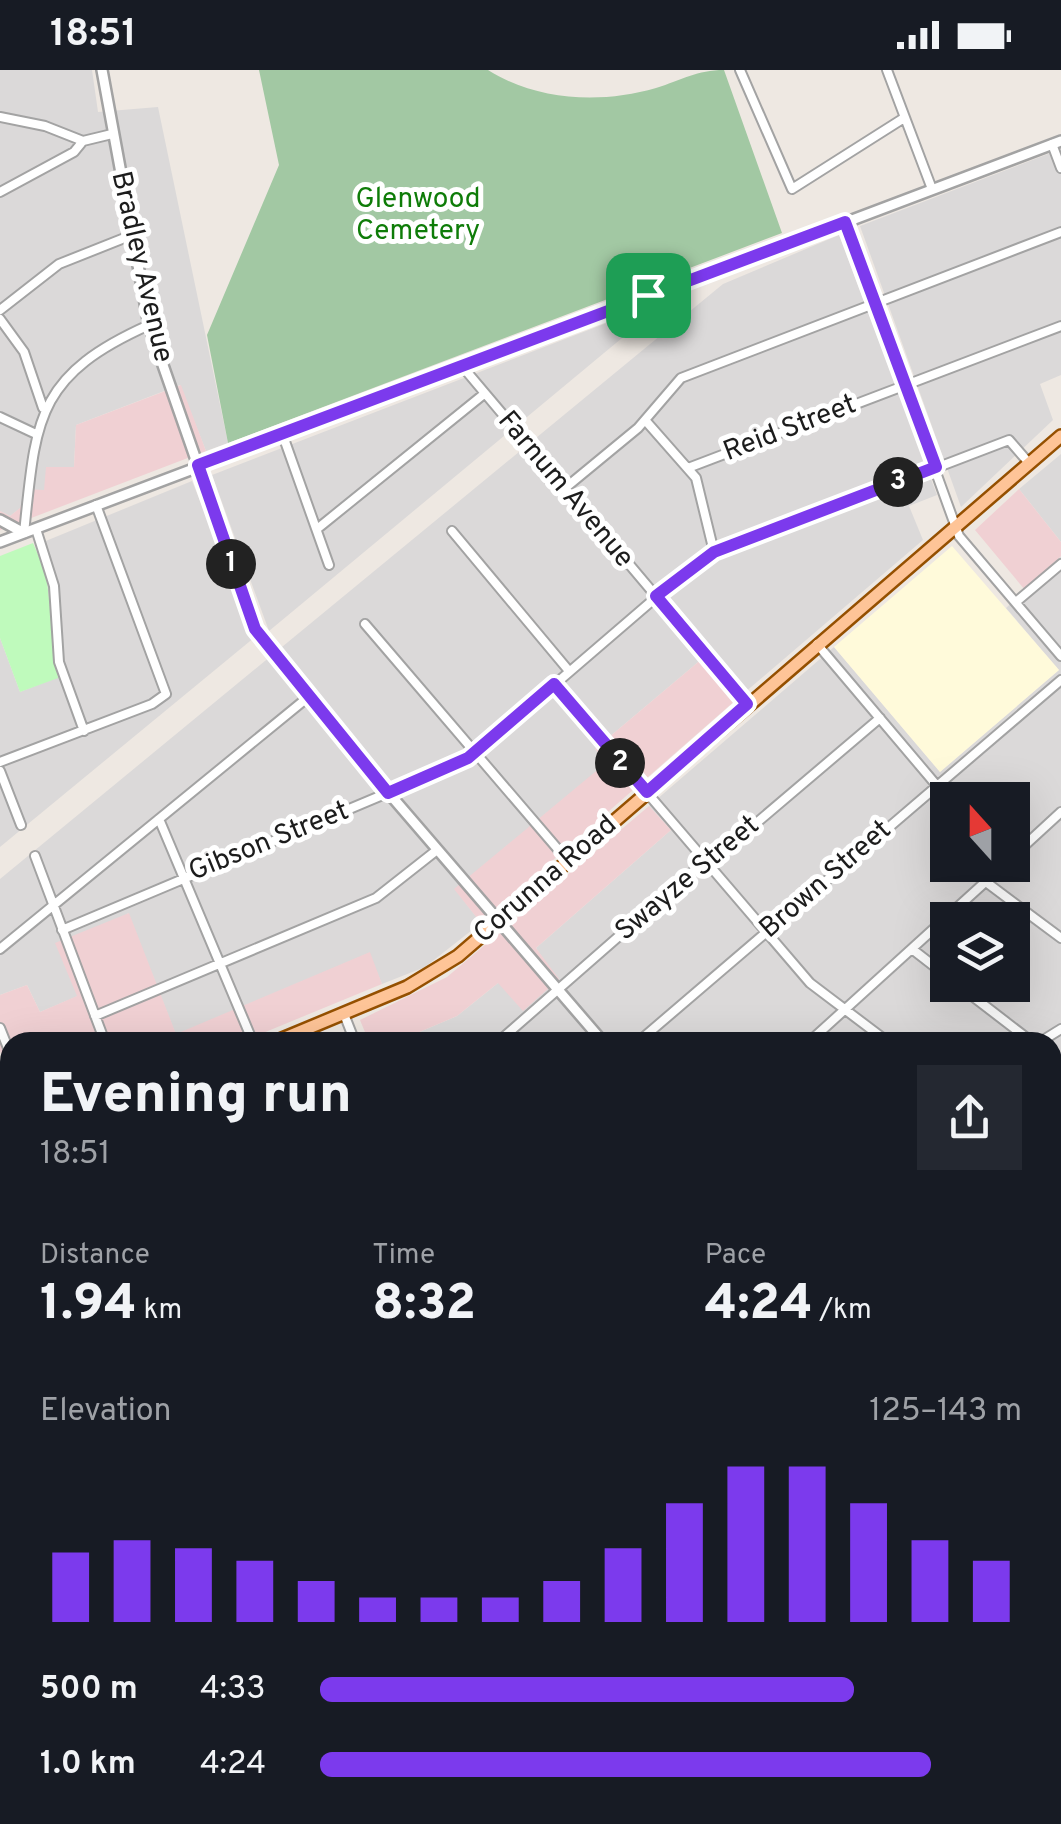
<!DOCTYPE html>
<html lang="en">
<head>
<meta charset="utf-8">
<style>
  :root { --surface:#171b24; --page:#242831; --text:#f1f3f6; --muted:#9ea1a6; --accent:#7c3aed }
  body { margin:0; font-family:Overpass,sans-serif; background:var(--page); color:var(--text); height:100vh; display:flex; flex-direction:column; font-size:38px; white-space:nowrap }
  * { box-sizing:border-box; margin:0 }
  p { font-size:32px; color:var(--muted) }
  .icon { flex:none; width:55px; height:55px; fill:none; stroke:currentColor; stroke-width:2; stroke-linecap:round; stroke-linejoin:round }
  .map { position:relative; flex:1; overflow:hidden }
  .side { position:absolute; left:0px; top:962px; width:1062px; height:792px; display:flex; flex-direction:column; background:var(--surface); border-radius:30px 30px 0 0; box-shadow:0 10px 40px #0002 }
  .side>* { flex:none }
  .needle { width:65px; rotate:339deg }
  .fabs { position:absolute; left:930px; top:712px; display:grid; gap:20px }
  .fabs a { display:grid; place-items:center; width:100px; height:100px; border-radius:0px; background:var(--surface); box-shadow:0 10px 40px #0002; font-size:50px }
  .pin { position:absolute; display:grid; place-items:center; width:85px; height:85px; color:#fff; margin:-42px; border-radius:20px; box-shadow:0 5px 15px #0006 }
  .km { position:absolute; width:50px; height:50px; margin:-25px; border-radius:50%; background:#222; color:#fff; font-size:28px; line-height:50px; text-align:center }
  .round { display:grid; place-items:center; flex:none; width:105px; height:105px; border-radius:0px; background:var(--page) }
  .headline { display:flex; align-items:center; justify-content:space-between; height:170px; padding:0 40px }
  h1 { font-size:55px; font-weight:800; line-height:75px }
  .figures { display:grid; grid-template-columns:repeat(3,1fr); gap:15px; height:170px; padding:10px 40px }
  .figures div { display:grid; align-content:center }
  .figures b { font-size:50px; font-weight:800 }
  .figures small { font-size:28px; font-weight:400 }
  .figures p { font-size:28px }
  .chart { height:280px; padding:20px 40px }
  .chart p { display:flex; justify-content:space-between }
  .chart svg { width:100%; height:180px; margin-top:10px; stroke:var(--accent); stroke-width:6 }
  ul { padding:0 40px; list-style:none; font-size:32px }
  li { display:grid; grid-template-columns:160px 120px 1fr; align-items:center; height:75px }
  li i { height:25px; border-radius:12px; background:var(--accent) }
  .status { display:flex; justify-content:space-between; align-items:center; height:70px; padding:0 50px; background:var(--surface); direction:ltr }
  .status svg { height:28px; fill:currentColor }
  .map>svg:first-child { display:block }
  .residential { fill:#dbd9d9; fill-rule:evenodd }
  .commercial { fill:#f0d0d3 }
  .education { fill:#fffada }
  .cemetery { fill:#a2c8a3 }
  .park { fill:#bffabc }
  .lines { fill:none; stroke-linecap:round; stroke-linejoin:round }
  .minor-casing { stroke:#a3a3a3; stroke-width:12 }
  .tertiary-casing { stroke:#a3a3a3; stroke-width:14 }
  .secondary-casing { stroke:#757302; stroke-width:15 }
  .primary-casing { stroke:#955000; stroke-width:16 }
  .minor { stroke:#fff; stroke-width:8 }
  .tertiary { stroke:#fff; stroke-width:9 }
  .secondary { stroke:#fbf5b3; stroke-width:10 }
  .primary { stroke:#fec497; stroke-width:11 }
  .route-casing { stroke:#fff; stroke-width:20 }
  .route { stroke:#7c3aed; stroke-width:12 }
  .labels { text-anchor:middle; dominant-baseline:central; stroke-width:10; stroke-linejoin:round; paint-order:stroke }
  .park-label { font-size:28px; fill:#0e7c08; stroke:#fff }
  .street-label { font-size:28px; fill:#1c1c1c; stroke:#fff }
</style>
</head>
<body>
<div class="status"><b>18:51</b><svg viewBox="0 0 49 12"><path d="M0 12V9h3v3zM5 12V6h3v6zM10 12V3h3v9zM15 12V0h3v12zM26 1h20v11H26zM47 4h2v5h-2z"/></svg></div>
<div class="map">
<svg width="1061" height="1754" viewBox="0 0 1061 1754">
  <rect width="100%" height="100%" fill="#eee8e2"/>
  <path class="residential" d="M 0,0 L 92,0 L 98,42 L 158,37 L 228,373 L 206,381 L 180,315 L 76,355 L 74,397 L 10,446 L 0,441 Z
    M 1061,79 L 1061,305 L 1040,314 L 1053,350 L 961,437 L 860,156 Z
    M 839,165 L 937,425 L 909,436 L 923,470 L 737,629 L 703,588 L 595,679 L 608,692 L 455,819 L 481,853 L 425,897 L 382,914 L 369,883 L 176,965 L 128,843 L 78,926 L 40,942 L 27,915 L 0,925 L 0,809 L 723,214 Z
    M 669,229 L 269,561 L 212,405 Z
    M 1061,384 L 1061,472 L 1019,419 Z
    M 192,411 L 255,567 L 0,777 L 0,568 L 20,622 L 58,607 L 46,503 L 36,475 Z
    M 1061,486 L 1061,1209 L 1053,1220 L 1052,972 L 396,972 L 457,946 L 498,913 L 558,910 L 536,878 L 671,760 L 649,736 L 834,577 L 940,702 L 1059,600 L 1006,538 ZM 948,730 L 1012,730 L 1012,795 L 948,795 ZM 948,850 L 1012,850 L 1012,915 L 948,915 Z
    M 10,1151 L 10,1745 L 651,1745 L 644,1754 L 0,1754 L 0,1155 Z
    M 1061,1253 L 1061,1754 L 675,1754 L 682,1745 L 1052,1745 L 1052,1264 Z"/>
  <path class="commercial" d="M 181,315 L 206,381 L 0,460 L 0,441 L 10,446 L 20,438 L 26,419 L 44,420 L 46,397 L 74,397 L 76,355 Z
    M 1019,419 L 1061,472 L 1061,486 L 1025,520 L 975,460 Z
    M 703,588 L 737,629 L 481,853 L 454,819 L 607,692 L 595,679 Z
    M 649,736 L 671,760 L 536,878 L 559,909 L 523,941 L 498,913 L 457,946 L 396,972 L 369,972 L 360,950 L 447,907 Z
    M 129,843 L 176,964 L 370,882 L 382,914 L 241,972 L 10,972 L 10,1007 L 0,981 L 0,925 L 27,915 L 40,942 L 77,926 L 55,873 Z"/>
  <path class="education" d="M 952,476 L 1059,600 L 940,702 L 834,577 Z"/>
  <path class="cemetery" d="M 259,0 L 488,0 C 537,31 601,34 656,18 C 682,10 697,0 724,0 L 782,163 L 228,373 L 207,265 L 279,95 Z"/>
  <path class="park" d="M 33,473 L 46,503 L 58,608 L 20,622 L 0,568 L 0,486 Z"/>
  <g class="lines">
    <g class="minor-casing">
      <path id="minor" d="M 740,0 L 792,119 L 904,48
        M 887,0 L 932,119
        M 0,47 L 45,56 L 83,71
        M 1052,74 L 1061,98
        M 0,122 L 74,82 L 83,71 L 112,64
        M 845,151 L 959,466 L 1061,586
        M 0,240 L 59,194 L 132,165
        M 0,249 L 24,282 L 43,338
        M 462,296 L 747,634
        M 0,347 L 36,364
        M 645,350 L 696,408 L 714,482
        M 282,363 L 329,495
        M 688,398 L 1061,256
        M 564,419 L 638,358 L 681,308 L 1061,162
        M 36,459 L 54,516 L 59,592 L 84,661
        M 317,459 L 484,324
        M 452,461 L 569,601
        M 24,463 C 36,350 35,306 149,255
        M 1016,532 L 1061,494
        M 365,554 L 568,791
        M 817,574 L 949,730
        M 554,614 L 810,913 L 888,972
        M 0,692 L 152,634 L 166,624 L 96,435
        M 0,701 L 21,755
        M 159,749 L 253,972
        M 35,786 L 105,972
        M 1012,787 L 1061,742
        M 986,812 L 1061,868
        M 62,860 L 468,689 L 703,487 L 1009,370 L 1029,393
        M 0,879 L 307,628
        M 912,879 L 948,907
        M 958,915 L 1032,972
        M 344,944 L 355,972
        M 95,946 L 376,828 L 437,780
        M 0,958 L 10,983
        M 498,972 L 698,797 L 714,789 L 880,648
        M 638,972 L 1061,610
        M 809,972 L 1004,795
        M 1040,972 L 1061,959
        M 1052,988 L 1061,994
        M 1052,1092 L 1061,1098
        M 0,1205 L 10,1229
        M 0,1319 L 10,1315
        M 1052,1322 L 1061,1339
        M 0,1444 L 10,1467
        M 0,1551 L 10,1547
        M 1052,1582 L 1061,1581
        M 0,1669 L 10,1664
        M 0,1681 L 10,1705
        M 27,1745 L 30,1754
        M 227,1745 L 230,1754
        M 346,1745 L 358,1754
        M 722,1745 L 726,1754
        M 882,1745 L 890,1754
        M 71,1754 L 92,1745
        M 307,1754 L 314,1745
        M 423,1754 L 430,1745
        M 541,1754 L 548,1745"/>
    </g>
    <g class="tertiary-casing">
      <path id="tertiary" d="M 102,0 L 149,255 L 255,559 L 307,628 L 603,972
        M 0,450 L 24,463
        M 0,472 L 1061,71"/>
    </g>
    <g class="secondary-casing">
      <path id="secondary" d="M 1052,1237 L 1061,1226
        M 659,1754 L 666,1745"/>
    </g>
    <g class="primary-casing">
      <path id="primary" d="M 275,972 L 407,917 L 458,886 L 1061,366
        M 0,1088 L 10,1084"/>
    </g>
    <use href="#minor" class="minor"/>
    <use href="#tertiary" class="tertiary"/>
    <use href="#secondary" class="secondary"/>
    <use href="#primary" class="primary"/>
  </g>
  <g class="lines">
    <g class="route-casing">
      <path id="route" d="M 845,152 L 936,397 L 714,482 L 656,526 L 747,634 L 647,722 L 554,614 L 468,688 L 388,723 L 255,559 L 198,395 Z"/>
    </g>
    <use href="#route" class="route"/>
  </g>
  <g class="labels">
    <g class="park-label">
      <text x="418" y="130">Glenwood<tspan x="418" dy="32">Cemetery</tspan></text>
    </g>
    <g class="street-label">
      <text transform="translate(141 197) rotate(77)">Bradley Avenue</text>
      <text transform="translate(790 359) rotate(-21)">Reid Street</text>
      <text transform="translate(565 420) rotate(50)">Farnum Avenue</text>
      <text transform="translate(269 772) rotate(-22)">Gibson Street</text>
      <text transform="translate(688 809) rotate(-40)">Swayze Street</text>
      <text transform="translate(546 810) rotate(-41)">Corunna Road</text>
      <text transform="translate(826 810) rotate(-41)">Brown Street</text>
    </g>
  </g>
</svg>
<div class="fabs">
<a><svg class="needle" viewBox="-14 -14 28 28"><path d="M0-13l5 13h-10z" fill="#e53935"/><path d="M0 13l5-13h-10z" fill="#9ea1a6"/></svg></a>
<a><svg class="icon" aria-label="layers" viewBox="0 0 24 24"><path d="M12 4l9 5-9 5-9-5zM3 14l9 5 9-5"/></svg></a>
</div>
<div class="pin" style="left:648px;top:225px;background:#1e9e55"><svg class="icon" aria-label="arrive" viewBox="0 0 24 24"><path d="M6 21V4h12l-3 4 3 4H6"/></svg></div>
<b class="km" style="left:231px;top:494px">1</b>
<b class="km" style="left:620px;top:693px">2</b>
<b class="km" style="left:898px;top:412px">3</b>
<section class="side">
<div class="headline"><div><h1>Evening run</h1><p>18:51</p></div><a class="round"><svg class="icon" aria-label="share" viewBox="0 0 24 24"><path d="M12 15V3M7 8l5-5 5 5M5 13v7h14v-7"/></svg></a></div>
<div class="figures">
<div><p>Distance</p><b>1.94<small> km</small></b></div>
<div><p>Time</p><b>8:32</b></div>
<div><p>Pace</p><b>4:24<small> /km</small></b></div>
</div>
<div class="chart"><p><span>Elevation</span>125–143 m</p>
<svg viewBox="0 0 160 44" preserveAspectRatio="none"><path d="M5 44V27M15 44V24M25 44V26M35 44V29M45 44V34M55 44V38M65 44V38M75 44V38M85 44V34M95 44V26M105 44V15M115 44V6M125 44V6M135 44V15M145 44V24M155 44V29"/></svg>
</div>
<ul>
<li><b>500 m</b>4:33<i style="width:76%"></i></li>
<li><b>1.0 km</b>4:24<i style="width:87%"></i></li>
</ul>
</section>
</div>
</body>
</html>
